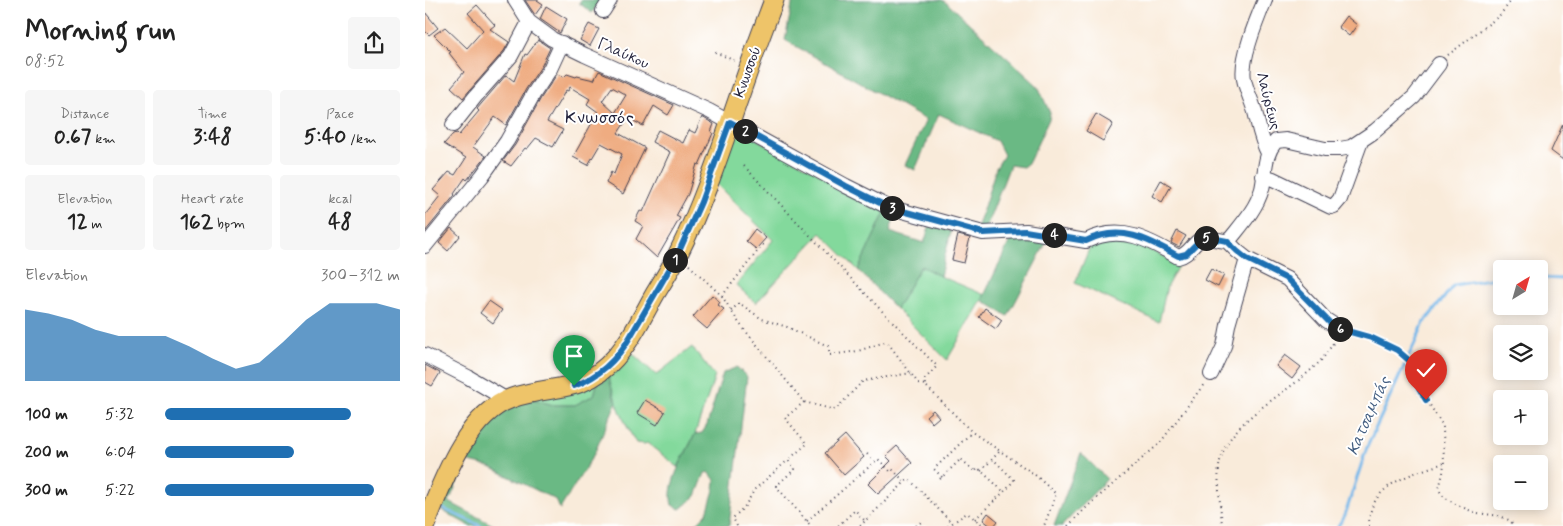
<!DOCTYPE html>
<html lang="en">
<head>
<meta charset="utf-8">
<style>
  :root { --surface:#fff; --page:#f6f6f6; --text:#222; --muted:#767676; --accent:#1f6fb2 }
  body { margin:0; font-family:Mynerve,sans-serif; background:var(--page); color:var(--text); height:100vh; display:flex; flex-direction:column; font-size:19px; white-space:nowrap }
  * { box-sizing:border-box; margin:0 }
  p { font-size:16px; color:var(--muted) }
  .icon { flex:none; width:28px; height:28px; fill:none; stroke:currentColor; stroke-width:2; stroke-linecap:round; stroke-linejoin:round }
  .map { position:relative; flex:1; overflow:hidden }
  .details { display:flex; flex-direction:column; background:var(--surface); width:425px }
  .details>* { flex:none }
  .needle { width:32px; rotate:37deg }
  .buttons { position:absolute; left:1068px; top:260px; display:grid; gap:10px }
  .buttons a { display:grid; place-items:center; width:55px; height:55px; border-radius:5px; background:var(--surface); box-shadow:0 2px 12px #0003; font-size:25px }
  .pin { position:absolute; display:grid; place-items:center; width:42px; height:42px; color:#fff; margin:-51px -21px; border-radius:50% 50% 50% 0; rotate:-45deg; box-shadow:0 0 5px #0007 }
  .pin .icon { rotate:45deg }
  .km { position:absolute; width:25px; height:25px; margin:-12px; border-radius:50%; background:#222; color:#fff; font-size:14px; line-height:25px; text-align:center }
  .round { display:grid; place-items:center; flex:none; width:52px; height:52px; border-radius:5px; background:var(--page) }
  .head { display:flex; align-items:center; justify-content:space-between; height:85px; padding:0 25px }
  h1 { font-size:28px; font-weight:800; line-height:38px }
  .metrics { display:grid; grid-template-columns:repeat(3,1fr); gap:8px; height:85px; padding:5px 25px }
  .metrics div { display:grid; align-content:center; border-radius:5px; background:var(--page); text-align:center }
  .metrics b { font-size:21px; font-weight:800 }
  .metrics small { font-size:14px; font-weight:400 }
  .metrics p { font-size:14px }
  .chart { height:140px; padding:10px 25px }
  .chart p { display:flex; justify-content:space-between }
  .chart svg { width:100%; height:90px; margin-top:5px; fill:var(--accent); opacity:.7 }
  ul { padding:0 25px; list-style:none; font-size:16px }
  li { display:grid; grid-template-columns:80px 60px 1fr; align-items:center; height:38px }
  li i { height:12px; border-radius:6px; background:var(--accent) }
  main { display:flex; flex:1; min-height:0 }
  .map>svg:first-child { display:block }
  .green { fill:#83d99c; stroke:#527e6c }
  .forest { fill:#6ab984; stroke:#466e60 }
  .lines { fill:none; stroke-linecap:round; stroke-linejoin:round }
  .stream { stroke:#75b8ea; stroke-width:3 }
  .building { fill:#efac81; fill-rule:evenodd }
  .minor-casing { stroke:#424053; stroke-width:16 }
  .major-casing { stroke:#424053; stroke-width:21 }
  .path { stroke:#424053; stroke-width:2; stroke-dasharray:1 4; stroke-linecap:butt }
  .minor { stroke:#fff; stroke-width:14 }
  .major { stroke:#eec469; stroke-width:19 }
  .route-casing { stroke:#fff; stroke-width:10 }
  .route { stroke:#1f6fb2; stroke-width:6 }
  .labels { text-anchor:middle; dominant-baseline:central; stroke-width:4; stroke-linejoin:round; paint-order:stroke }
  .street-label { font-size:15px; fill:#22223b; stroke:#fff }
  .water-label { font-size:16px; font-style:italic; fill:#435e81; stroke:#fff }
  .quarter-label { font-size:18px; letter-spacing:1px; fill:#22223b; stroke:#fff }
</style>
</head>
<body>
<main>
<section class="details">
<div class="head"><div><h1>Morning run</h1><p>08:52</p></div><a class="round"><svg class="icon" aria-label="share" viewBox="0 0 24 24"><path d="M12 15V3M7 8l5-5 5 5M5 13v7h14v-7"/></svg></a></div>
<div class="metrics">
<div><p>Distance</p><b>0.67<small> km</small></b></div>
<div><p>Time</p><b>3:48</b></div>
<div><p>Pace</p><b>5:40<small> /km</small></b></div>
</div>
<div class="metrics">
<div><p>Elevation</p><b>12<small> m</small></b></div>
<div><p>Heart rate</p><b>162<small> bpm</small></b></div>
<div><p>kcal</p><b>48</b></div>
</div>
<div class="chart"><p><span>Elevation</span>300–312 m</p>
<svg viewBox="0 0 160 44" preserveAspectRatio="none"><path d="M0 44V9L10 11L20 14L30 19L40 22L50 22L60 22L70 27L80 33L90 38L100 35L110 25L120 14L130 6L140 6L150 6L160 9V44z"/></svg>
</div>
<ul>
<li><b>100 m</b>5:32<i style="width:79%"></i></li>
<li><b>200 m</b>6:04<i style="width:55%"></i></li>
<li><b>300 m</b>5:22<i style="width:89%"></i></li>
</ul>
</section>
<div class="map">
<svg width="1138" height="526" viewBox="0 0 1138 526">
  <rect width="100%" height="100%" fill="#fff"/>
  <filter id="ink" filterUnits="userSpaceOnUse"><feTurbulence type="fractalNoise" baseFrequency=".02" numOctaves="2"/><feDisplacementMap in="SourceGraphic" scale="10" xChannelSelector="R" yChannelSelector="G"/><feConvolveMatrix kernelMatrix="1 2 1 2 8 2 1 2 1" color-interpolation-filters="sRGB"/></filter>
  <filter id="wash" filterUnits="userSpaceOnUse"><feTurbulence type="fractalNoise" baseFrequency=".0096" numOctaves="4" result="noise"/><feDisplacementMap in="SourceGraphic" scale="20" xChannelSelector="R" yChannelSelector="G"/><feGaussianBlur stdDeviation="1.12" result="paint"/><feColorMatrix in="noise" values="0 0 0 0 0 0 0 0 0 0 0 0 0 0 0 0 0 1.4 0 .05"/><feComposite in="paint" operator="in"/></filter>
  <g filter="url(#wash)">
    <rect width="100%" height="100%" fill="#f9ebda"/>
    <path class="green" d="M 311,128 L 461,210 L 433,270 L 396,233 L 331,303 L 311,285 L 348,240 L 287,180 Z
      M 669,237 L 717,246 L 754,264 L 742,286 L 734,322 L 650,283 Z
      M 496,266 L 515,276 L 560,295 L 522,360 L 471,309 Z
      M 267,347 L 290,376 L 270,434 L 253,467 L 222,443 L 219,444 L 211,443 C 198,421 189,398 183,374 L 194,367 L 207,353 L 231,375 Z
      M 173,381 L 169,395 L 150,405 L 128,405 L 105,398 Z"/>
    <path class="forest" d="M 156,0 L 176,0 L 167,13 L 154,3 Z
      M 368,0 L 517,0 L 523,4 L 613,86 L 625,113 L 624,119 L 604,162 L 598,167 L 585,165 L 561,228 L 552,229 L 571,168 L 579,155 L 572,141 L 514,114 L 490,170 L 480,165 L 501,120 L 360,40 Z
      M 461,210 L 470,214 L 465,232 L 499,243 L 505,225 L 526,231 L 515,276 L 496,266 L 471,309 L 433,270 Z
      M 587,236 L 622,241 L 583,316 L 557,300 Z
      M 312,367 L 322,377 L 304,526 L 269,526 L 282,513 L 289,490 L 290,480 L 284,472 L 280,473 L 271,496 L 255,509 L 247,505 C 241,482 261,455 270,434 L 277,433 L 282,425 L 298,373 Z
      M 183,374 L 189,397 L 192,401 L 169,454 L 135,509 L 131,500 L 65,467 L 41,461 L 24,502 L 70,526 L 45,526 L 16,510 L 17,499 L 46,443 L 74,411 L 105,398 L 128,405 L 150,405 L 169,395 L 173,381 Z
      M 656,453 L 682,479 L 637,526 L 629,526 Z"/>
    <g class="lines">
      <path class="stream" d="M 1114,278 L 1138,279
        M 14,507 L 56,526
        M 913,526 L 920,515 L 942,447 L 999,323 L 1029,285 L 1076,277"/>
    </g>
    <g id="blocks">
      <path class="building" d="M 100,0 L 112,0 L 118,4 L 110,15 Z
        M 52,5 L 70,25 L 65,29 L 84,42 L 79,51 L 38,98 L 26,87 L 39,72 L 24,53 L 26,52 L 9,35 L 20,27 L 42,48 L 58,30 L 43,13 Z
        M 121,6 L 142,19 L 135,33 L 115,19 Z
        M 0,12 L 13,28 L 4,35 L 0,31 Z
        M 921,16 L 932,25 L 924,36 L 913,27 Z
        M 164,24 L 174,29 L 165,46 L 155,40 Z
        M 113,40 L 125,48 L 117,65 L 101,89 L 81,125 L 70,117 L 48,147 L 61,156 L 42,180 L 40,178 L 29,194 L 30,195 L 0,232 L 0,215 L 15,196 L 8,190 L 24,172 L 30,175 L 41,158 L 19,144 L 28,134 L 32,133 L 34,135 L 54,111 L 52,109 L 57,103 L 81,75 L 89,81 L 100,54 L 102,55 Z
        M 174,71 L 249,105 L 243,115 L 229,106 L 218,126 L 203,118 L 193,133 L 220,148 L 198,194 L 181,183 L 186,172 L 189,174 L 197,154 L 176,143 L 163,165 L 148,157 L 173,112 L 162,104 L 165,99 L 145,87 L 143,91 L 141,90 L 122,122 L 138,130 L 128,147 L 111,138 L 102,149 L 100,148 L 86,166 L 78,161 L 90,145 L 116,98 L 132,74 L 139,77 L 142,74 L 151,77 L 152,76 L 169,80 ZM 187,87 L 201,95 L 190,113 L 177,101 Z
        M 671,114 L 688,124 L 678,141 L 661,131 Z
        M 277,117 L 289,124 L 286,132 L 288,133 L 274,165 L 272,164 L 263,194 L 251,216 L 255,218 L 232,258 L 211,239 L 218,226 L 210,221 L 215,211 L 218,212 L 245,152 L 227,142 L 233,130 L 258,143 L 264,130 L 270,133 Z
        M 1138,124 L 1138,160 L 1126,151 Z
        M 736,180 L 746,186 L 737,202 L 727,196 Z
        M 26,228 L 35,236 L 23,251 L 14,243 Z
        M 330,229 L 341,238 L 331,249 L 321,241 Z
        M 752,231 L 761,236 L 754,247 L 746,243 Z
        M 533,235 L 545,238 L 539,263 L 527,260 Z
        M 786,269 L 799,275 L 793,287 L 780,280 Z
        M 287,295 L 295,302 L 293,305 L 299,309 L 282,329 L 268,317 Z
        M 64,301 L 77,310 L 68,323 L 55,313 Z
        M 560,308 L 577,320 L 571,329 L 554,317 Z
        M 860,355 L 876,367 L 867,379 L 851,366 Z
        M 0,365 L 15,373 L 7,386 L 0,382 Z
        M 220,400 L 240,412 L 232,425 L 212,413 Z
        M 508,410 L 514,417 L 507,423 L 501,416 Z
        M 420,435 L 439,457 L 419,475 L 400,453 Z
        M 472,446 L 487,463 L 453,494 L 443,484 L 466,461 L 461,456 Z
        M 563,513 L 573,521 L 569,526 L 566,526 L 558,520 Z"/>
    </g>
  </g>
  <g filter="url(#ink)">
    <use href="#blocks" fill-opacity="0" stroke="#424053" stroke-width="1"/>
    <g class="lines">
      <g class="minor-casing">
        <path id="minor" d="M 90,0 L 104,22 L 127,39 L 160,55 L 284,111 L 421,186 L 463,207 L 558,233 L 601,231 L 661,241 C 695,224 723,239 753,257 C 764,255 767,244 776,239 C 784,236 793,241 802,241 L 806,238 C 818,223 831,209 837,189 C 841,172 838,156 851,141 L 861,140 L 900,149 L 915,149 L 926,147 L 950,131 L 989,97 L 1014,64
          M 840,0 C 832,19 815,59 819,79 C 821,90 827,101 830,112 C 834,127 836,140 843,153
          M 178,11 L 185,0
          M 28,125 L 50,97 L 86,56 L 104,22
          M 838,176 L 848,179 L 906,207 L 909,206 L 915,199 L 936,141
          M 802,241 L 812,251 L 822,259 L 862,279 L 901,320 L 915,329
          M 0,246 L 57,176 L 82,141 L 109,93 L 125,69 L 137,43
          M 0,355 L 43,377 L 82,400
          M 786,374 L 799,346 L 803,325 L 822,259"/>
      </g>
      <g class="major-casing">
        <path id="major" d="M 0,525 C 17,483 41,414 87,398 C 128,384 157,395 190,358 C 207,339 218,315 230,294 C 238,281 246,268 253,254 C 282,196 301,133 323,71 C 331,47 340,24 349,0"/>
      </g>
      <path class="path" d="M 290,52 L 310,61
        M 1023,55 L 1074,16 L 1087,0
        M 319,166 L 455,309 L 512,366 L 500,379 L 500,385
        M 264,265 L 297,296 L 314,323 L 379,402 L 410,410 L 438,381 L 486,373
        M 297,296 L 340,242
        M 306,311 L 314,303 L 337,319 L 362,327 L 403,346 L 405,355 L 433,351 L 460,342 L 463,343 L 493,383 L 500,385 L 547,432 L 609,474 L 631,494 L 619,526
        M 927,333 L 947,338 L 972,350 L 987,363 L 993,386 L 1018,426 L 1019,463 L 1018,473 L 1014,489 C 1016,495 1019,497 1024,500 C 1032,505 1041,509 1049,512 C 1062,516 1082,513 1089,526
        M 379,402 L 360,418 L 382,444 L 363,460 L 370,469 L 351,486 L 386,526
        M 442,454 L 449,461
        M 556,471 L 575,451
        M 517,477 L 509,469 L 547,432
        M 515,479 L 536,459 L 550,472 L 553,468 L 579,492
        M 481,481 L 484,479 L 526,522
        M 550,519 L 582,489 L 589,480 L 568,459
        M 382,521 L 453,459 L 465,471 L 467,469 L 480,482 L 440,521 L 430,510 L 413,526
        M 312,526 L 308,518 L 320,506 L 330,489 L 362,461
        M 435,526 L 440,521
        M 491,526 L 496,522
        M 523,526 L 542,513 L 558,525 L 557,526
        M 643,526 L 663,506 L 735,443 L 779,384
        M 797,526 C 796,508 791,477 795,461 C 805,419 861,395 889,367 C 898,360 904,350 910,340
        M 944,526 C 943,484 987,474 1019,463"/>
      <use href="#minor" class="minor"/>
      <use href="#major" class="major"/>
    </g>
  </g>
  <g class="lines" filter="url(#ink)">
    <g class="route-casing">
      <path id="route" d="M 149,386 C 173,377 192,360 205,337 L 252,256 L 276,202 L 305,122 L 421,186 L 463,207 L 558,233 L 600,231 L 661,241 C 695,224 723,239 753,256 L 761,254 L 776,239 L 787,238 L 802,241 L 812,251 L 822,259 L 862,279 L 908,326 L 915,329 L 947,338 L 972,350 L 987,363 L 993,386 L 1001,400"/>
    </g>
    <use href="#route" class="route"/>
  </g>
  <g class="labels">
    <g class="street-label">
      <text transform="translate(198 54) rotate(24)">Γλαύκου</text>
      <text transform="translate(323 72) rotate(-70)">Κνωσσού</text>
      <text transform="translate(843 101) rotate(75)">Λαύρεως</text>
    </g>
    <g class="water-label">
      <text transform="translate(944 416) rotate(-66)">Κατσαμπάς</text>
    </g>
    <g class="quarter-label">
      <text x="175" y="118">Κνωσσός</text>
    </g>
  </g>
</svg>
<div class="buttons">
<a><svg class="needle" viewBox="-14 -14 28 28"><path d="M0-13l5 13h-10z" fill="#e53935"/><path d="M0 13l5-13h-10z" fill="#767676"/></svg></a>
<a><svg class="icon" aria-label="layers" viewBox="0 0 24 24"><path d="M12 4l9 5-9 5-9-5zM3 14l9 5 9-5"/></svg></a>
<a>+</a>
<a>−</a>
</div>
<div class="pin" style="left:149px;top:386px;background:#1e9e55"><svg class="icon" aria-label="arrive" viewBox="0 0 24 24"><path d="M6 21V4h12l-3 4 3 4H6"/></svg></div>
<div class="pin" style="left:1001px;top:400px;background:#d93025"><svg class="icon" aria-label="check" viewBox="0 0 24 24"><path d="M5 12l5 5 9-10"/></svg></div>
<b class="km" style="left:250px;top:260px">1</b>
<b class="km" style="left:320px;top:131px">2</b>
<b class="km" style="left:467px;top:208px">3</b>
<b class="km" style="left:629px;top:235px">4</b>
<b class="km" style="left:781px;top:238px">5</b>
<b class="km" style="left:915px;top:329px">6</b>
</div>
</main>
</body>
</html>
